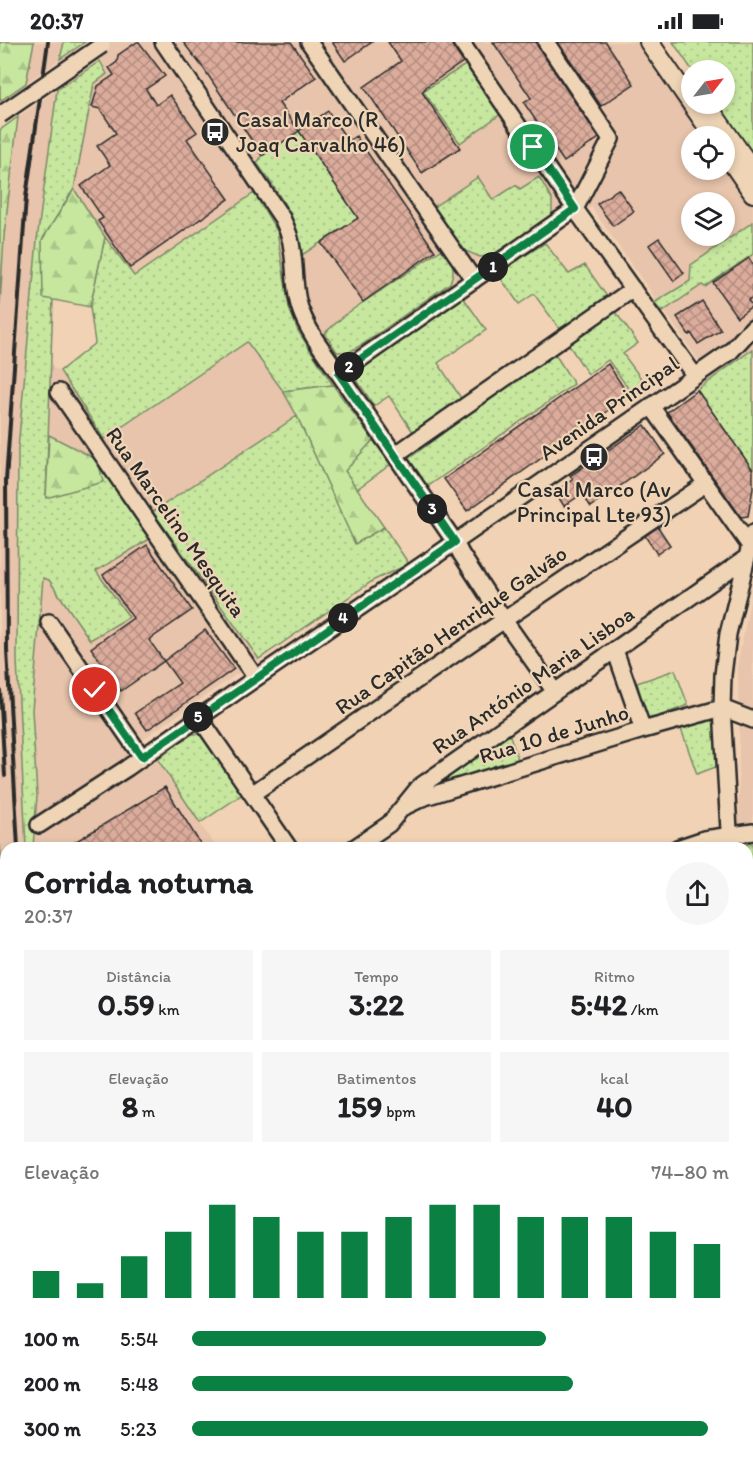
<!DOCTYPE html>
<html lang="pt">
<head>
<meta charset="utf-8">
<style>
  :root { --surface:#fff; --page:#f6f6f6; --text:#202124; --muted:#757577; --accent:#0b8043 }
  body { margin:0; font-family:Itim,sans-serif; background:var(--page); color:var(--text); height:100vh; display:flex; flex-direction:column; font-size:22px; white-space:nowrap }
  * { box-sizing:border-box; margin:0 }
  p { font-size:20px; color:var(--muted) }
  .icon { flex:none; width:33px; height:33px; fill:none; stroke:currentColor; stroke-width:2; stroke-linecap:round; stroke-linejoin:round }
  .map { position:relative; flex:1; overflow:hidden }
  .drawer { position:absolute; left:0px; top:800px; width:753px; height:622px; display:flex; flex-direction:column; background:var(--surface); border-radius:18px 18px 0 0; box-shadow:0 3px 9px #0003 }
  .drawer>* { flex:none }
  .needle { width:39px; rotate:59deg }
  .controls { position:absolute; left:681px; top:18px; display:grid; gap:12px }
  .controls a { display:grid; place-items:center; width:54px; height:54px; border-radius:50%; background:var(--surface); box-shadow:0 3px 9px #0003; font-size:30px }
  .pin { position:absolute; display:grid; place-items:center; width:51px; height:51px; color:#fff; margin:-26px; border:3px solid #fff; border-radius:50%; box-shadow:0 2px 6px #0007 }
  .km { position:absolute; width:30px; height:30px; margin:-15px; border-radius:50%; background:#222; color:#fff; font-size:16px; line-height:30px; text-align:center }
  .round { display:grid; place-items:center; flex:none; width:63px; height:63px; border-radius:32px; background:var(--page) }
  .headline { display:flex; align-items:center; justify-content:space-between; height:102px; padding:0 24px }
  h1 { font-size:33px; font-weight:700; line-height:45px }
  .figures { display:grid; grid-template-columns:repeat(3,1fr); gap:9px; height:102px; padding:6px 24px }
  .figures div { display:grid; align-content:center; border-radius:0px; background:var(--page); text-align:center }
  .figures b { font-size:30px; font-weight:700 }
  .figures small { font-size:16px; font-weight:400 }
  .figures p { font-size:16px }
  .chart { height:168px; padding:12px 24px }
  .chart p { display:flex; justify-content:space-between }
  .chart svg { width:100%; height:108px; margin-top:6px; stroke:var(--accent); stroke-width:6 }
  ul { padding:0 24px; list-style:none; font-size:20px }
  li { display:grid; grid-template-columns:96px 72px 1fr; align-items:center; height:45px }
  li i { height:15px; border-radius:8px; background:var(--accent) }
  .status { display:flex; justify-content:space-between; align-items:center; height:42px; padding:0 30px; background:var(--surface); direction:ltr }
  .status svg { height:16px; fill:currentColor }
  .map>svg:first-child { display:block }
  .built { fill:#e7c4ab; fill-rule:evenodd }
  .green { fill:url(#green-dots); stroke:#798965; stroke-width:1.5 }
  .forest { fill:url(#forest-firs); stroke:#798965; stroke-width:1.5 }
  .building { fill:url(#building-cross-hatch); stroke:#2b2b2b; stroke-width:1.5 }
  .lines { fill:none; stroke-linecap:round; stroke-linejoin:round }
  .minor-casing { stroke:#2b2b2b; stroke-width:20 }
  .major-casing { stroke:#2b2b2b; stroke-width:22 }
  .minor { stroke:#efd5b6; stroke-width:15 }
  .major { stroke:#efd5b6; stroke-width:18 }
  .rail { stroke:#2b2b2b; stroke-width:4 }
  .minor-bridge-casing { stroke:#2b2b2b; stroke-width:20; stroke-linecap:butt }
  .minor-bridge { stroke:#efd5b6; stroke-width:15 }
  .route-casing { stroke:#fff; stroke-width:12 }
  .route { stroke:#0b8043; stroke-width:8 }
  .labels { text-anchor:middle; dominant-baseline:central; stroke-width:4.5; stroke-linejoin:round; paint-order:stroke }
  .poi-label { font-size:22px; fill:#2b2b2b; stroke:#efd5b6; text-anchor:start }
  .street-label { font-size:22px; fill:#2b2b2b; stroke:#efd5b6 }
</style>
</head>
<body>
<div class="status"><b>20:37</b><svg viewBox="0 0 49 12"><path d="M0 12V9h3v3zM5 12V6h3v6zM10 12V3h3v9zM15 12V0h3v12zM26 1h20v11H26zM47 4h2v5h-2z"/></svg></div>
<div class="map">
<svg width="753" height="1421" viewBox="0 0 753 1421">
  <defs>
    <pattern id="green-dots" width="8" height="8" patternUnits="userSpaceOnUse" patternTransform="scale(1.5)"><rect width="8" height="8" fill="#c7e79f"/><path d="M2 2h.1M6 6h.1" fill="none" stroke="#abc689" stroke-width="1.8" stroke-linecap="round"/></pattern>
    <pattern id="forest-firs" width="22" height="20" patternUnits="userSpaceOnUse" patternTransform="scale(1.5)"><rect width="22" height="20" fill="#c7e79f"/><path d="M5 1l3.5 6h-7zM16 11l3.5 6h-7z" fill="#abc689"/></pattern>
    <pattern id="building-cross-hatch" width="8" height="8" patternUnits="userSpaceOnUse" patternTransform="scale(1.5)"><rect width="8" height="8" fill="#dbac9c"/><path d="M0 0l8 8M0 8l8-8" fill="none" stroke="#b28c7f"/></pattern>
  </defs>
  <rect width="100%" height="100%" fill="#f2d2b5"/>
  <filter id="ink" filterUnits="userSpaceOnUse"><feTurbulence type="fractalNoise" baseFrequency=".0167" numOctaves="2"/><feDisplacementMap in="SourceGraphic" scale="12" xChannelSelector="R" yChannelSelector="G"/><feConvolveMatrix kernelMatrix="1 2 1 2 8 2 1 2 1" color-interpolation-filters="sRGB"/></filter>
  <g filter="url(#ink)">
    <path class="built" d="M 34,0 L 64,0 L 60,17 L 26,41 Z
      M 102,0 L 656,0 L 721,94 L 692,94 L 692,128 L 724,128 L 725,99 L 753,140 L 753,307 L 712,337 L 591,165 L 333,343 L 298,289 L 289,266 L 254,151 L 134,234 L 104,195 L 74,147 L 94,42 L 107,32 L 100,19 ZM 692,160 L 724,160 L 724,194 L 692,194 Z
      M 57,48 L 37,198 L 18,407 L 17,618 L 26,805 L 6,806 L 6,875 L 0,802 L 0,263 L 4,194 L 18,75 Z
      M 247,299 L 283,349 L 297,374 L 153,470 L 259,617 L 143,697 L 216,805 L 33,806 L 37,754 L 32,668 L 43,536 L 51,325 L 60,329 L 105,397 Z
      M 753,543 L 753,873 L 747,806 L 739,805 L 739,688 L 738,620 Z
      M 0,921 L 6,985 L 6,1009 L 0,1011 Z
      M 747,1060 L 753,1110 L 753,1310 L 747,1311 Z
      M 747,1348 L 753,1356 L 753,1421 L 113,1421 L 113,1416 L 747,1416 Z
      M 6,1390 L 6,1416 L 19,1416 L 20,1421 L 0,1421 L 0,1392 Z"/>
    <path class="green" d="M 64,0 L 85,0 L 60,17 Z
      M 673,0 L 753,0 L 753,115 L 715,62 L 724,62 L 724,28 L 692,28 Z
      M 100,19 L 107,32 L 94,42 L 74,147 L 42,198 L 53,258 L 46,455 L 98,418 L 153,495 L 96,529 L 129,575 L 90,598 L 49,538 L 43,536 L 32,668 L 37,754 L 33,805 L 26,806 L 17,618 L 18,407 L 37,198 L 57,48 Z
      M 467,22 L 502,71 L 460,101 L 423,49 Z
      M 299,89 L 358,176 L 302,213 C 298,177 277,149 257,121 L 262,114 Z
      M 478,135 L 493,158 L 516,143 L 520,147 L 539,135 L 552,157 L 552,172 L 511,202 L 492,213 L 480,215 L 461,207 L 432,166 Z
      M 254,151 L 277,189 L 289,266 L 298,289 L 333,343 L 283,349 L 247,300 L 104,397 L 60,329 L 95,301 L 90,265 L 105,195 L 134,234 Z
      M 753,180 L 753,212 L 705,245 L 702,243 L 662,270 L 654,261 L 690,239 L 691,223 Z
      M 545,201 L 569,232 L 585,223 L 608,256 L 562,290 L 534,252 L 519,262 L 497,231 Z
      M 444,206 C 453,220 456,224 450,241 L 363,302 L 349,310 L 337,310 L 325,291 L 346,272 Z
      M 463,255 L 486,288 L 438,321 L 461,356 L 413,390 L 389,354 L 374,364 L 353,332 Z
      M 614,268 L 638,301 L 623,312 L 649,347 L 636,357 L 608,318 L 588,332 L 568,302 Z
      M 753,307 L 753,428 L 697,348 Z
      M 553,309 L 574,342 L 427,445 L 407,418 Z
      M 297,374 L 355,501 L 384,485 L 409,522 L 374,538 L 259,617 L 153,470 Z
      M 373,398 L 391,422 L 357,447 L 344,429 Z
      M 675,628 L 688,663 L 652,677 L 646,673 L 637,641 Z
      M 708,677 L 717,681 L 721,723 L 697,732 L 679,681 Z
      M 509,691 L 518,717 L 430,749 L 427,745 Z
      M 189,692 L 201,692 L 244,751 L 200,781 L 158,718 Z
      M 0,802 L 6,875 L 6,985 L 0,921 Z
      M 6,1009 L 6,1390 L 0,1392 L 0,1011 Z
      M 19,1416 L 53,1416 L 53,1421 L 20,1421 Z"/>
    <path class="forest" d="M 0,0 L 34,0 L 26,41 L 0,59 Z
      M 18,75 L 4,194 L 0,263 L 0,88 Z
      M 74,147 L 105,195 L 90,265 L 43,256 L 42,198 Z
      M 333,343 L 373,398 L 345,429 L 384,485 L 355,502 L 297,374 L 283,349 Z
      M 49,393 L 98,418 L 103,440 L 46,456 Z
      M 748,801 L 753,802 L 753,996 L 747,921 L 747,806 L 744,806 Z
      M 78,1416 L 113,1416 L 113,1421 L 78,1421 Z"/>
    <path class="building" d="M 137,0 L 139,0 L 165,34 L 146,47 L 156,63 L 170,53 L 197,90 L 187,97 L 229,157 L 130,226 L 98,179 L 103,176 L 81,144 L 110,123 L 97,104 L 116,91 L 100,67 L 92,65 L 98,44 L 114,33 L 109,26 L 117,20 L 118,13 Z
      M 183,0 L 291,0 L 316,35 L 279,61 L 299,89 L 262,114 L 204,27 Z
      M 332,0 L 372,0 L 345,19 Z
      M 388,0 L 451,0 L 453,5 L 463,20 L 427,44 L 422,50 L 460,106 L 422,131 L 364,45 L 401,19 Z
      M 493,0 L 536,0 L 538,5 L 599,96 L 564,120 L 524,61 L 531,56 Z
      M 558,0 L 606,0 L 634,42 L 601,64 Z
      M 328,69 L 348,99 L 356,94 L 435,209 L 363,260 L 321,201 L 358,176 L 299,89 Z
      M 618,147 L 634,169 L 613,184 L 597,162 Z
      M 659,196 L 684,231 L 674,239 L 649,203 Z
      M 749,216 L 753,223 L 753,255 L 748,258 L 752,264 L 737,275 L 713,241 Z
      M 702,259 L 721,288 L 698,302 L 691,291 L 689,293 L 677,275 Z
      M 608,322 L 629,354 L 467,469 L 444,437 Z
      M 697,348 L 753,428 L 753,447 L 748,474 L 741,475 L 667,370 Z
      M 645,383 L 665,412 L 591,465 L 582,452 L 564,464 L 555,450 L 573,438 L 570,434 Z
      M 658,485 L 670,503 L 657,512 L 645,494 Z
      M 147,503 L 192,568 L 149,598 L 164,619 L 121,649 L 91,606 L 133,576 L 103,533 Z
      M 205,588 L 234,627 L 147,688 L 135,671 L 180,641 L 164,619 Z
      M 165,745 L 203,806 L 65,806 Z"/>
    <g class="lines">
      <g class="minor-casing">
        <path id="minor" d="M 163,0 L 282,176 C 287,186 291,196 292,207 C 295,224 294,242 298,259 C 301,273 308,285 315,297 L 455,500 L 461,512 L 504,578 L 555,650
          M 309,0 L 474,238
          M 461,0 L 575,167 L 695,334
          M 339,332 L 575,167 L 611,97 L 546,0
          M 59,350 L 256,636
          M 651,364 L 750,504
          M 395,413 L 633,247
          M 49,580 L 142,715
          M 615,608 L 643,688
          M 199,675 L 289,806
          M 252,752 L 504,578 L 705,442
          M 404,765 L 425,755 L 643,688 L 722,666 L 753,678
          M 39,783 L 127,726 L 256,636 L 438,512 L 730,310 L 753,285
          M 354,806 L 389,782 L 419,745 L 746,516
          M 677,806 L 704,797 L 753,790
          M 730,806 L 722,666 L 723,633 L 728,592 L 753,491
          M 747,994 L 753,1053
          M 753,1319 C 746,1327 745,1336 753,1343
          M 121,1416 L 122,1421
          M 272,1416 L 273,1421
          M 304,1421 L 325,1416"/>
      </g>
      <g class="major-casing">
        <path id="major" d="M 649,0 L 714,94
          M 711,69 L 753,129
          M 731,119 L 753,151"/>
      </g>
      <use href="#minor" class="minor"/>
      <use href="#major" class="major"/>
      <path class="rail" d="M 0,648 L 5,734
        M 18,806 L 7,608 L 6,438 L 26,155 L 48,0
        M 68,1416 L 68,1421"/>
      <g class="minor-bridge-casing">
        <path id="minor-bridge" d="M 0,73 L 102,3"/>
      </g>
      <use href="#minor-bridge" class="minor-bridge"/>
    </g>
  </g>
  <g class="lines" filter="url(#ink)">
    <g class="route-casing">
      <path id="route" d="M 95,648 L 142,715 L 455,500 L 339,332 L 575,167 L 533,105"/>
    </g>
    <use href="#route" class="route"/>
  </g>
  <defs>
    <g id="bus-disc" transform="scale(1.5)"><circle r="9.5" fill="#2b2b2b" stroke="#efd5b6"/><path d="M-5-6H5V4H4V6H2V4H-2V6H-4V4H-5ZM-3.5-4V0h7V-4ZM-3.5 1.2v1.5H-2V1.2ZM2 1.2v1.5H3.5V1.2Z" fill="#fff"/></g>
  </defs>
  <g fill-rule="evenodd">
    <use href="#bus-disc" x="215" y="90"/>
    <use href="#bus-disc" x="594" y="415"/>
  </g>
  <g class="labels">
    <g class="poi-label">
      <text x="236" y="77">Casal Marco (R<tspan x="236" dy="25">Joaq Carvalho 46)</tspan></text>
      <text x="594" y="447" text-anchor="middle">Casal Marco (Av<tspan x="594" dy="25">Principal Lte 93)</tspan></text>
    </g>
    <g class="street-label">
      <text transform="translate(609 366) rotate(-35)">Avenida Principal</text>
      <text transform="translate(176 480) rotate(55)">Rua Marcelino Mesquita</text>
      <text transform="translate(451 588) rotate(-35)">Rua Capitão Henrique Galvão</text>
      <text transform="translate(533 638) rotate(-35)">Rua António Maria Lisboa</text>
      <text transform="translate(554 692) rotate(-17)">Rua 10 de Junho</text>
    </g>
  </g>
</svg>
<div class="controls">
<a><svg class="needle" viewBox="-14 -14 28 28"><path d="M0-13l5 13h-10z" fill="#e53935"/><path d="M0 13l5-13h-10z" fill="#757577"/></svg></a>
<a><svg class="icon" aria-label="locate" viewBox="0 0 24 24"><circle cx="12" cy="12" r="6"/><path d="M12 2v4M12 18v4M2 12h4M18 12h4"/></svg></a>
<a><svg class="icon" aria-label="layers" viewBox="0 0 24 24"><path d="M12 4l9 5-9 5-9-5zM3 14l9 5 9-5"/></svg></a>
</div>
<div class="pin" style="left:533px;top:105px;background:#1e9e55"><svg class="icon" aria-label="arrive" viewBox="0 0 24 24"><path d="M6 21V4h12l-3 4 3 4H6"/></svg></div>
<div class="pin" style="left:95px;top:648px;background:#d93025"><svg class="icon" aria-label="check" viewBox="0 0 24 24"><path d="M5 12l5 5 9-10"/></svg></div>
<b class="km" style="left:493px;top:225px">1</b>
<b class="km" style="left:349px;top:325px">2</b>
<b class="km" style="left:432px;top:467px">3</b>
<b class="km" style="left:343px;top:576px">4</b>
<b class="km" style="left:198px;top:675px">5</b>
<section class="drawer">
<div class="headline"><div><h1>Corrida noturna</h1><p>20:37</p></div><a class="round"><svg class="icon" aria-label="share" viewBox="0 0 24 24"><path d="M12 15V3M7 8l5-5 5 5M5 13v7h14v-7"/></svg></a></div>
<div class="figures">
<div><p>Distância</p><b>0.59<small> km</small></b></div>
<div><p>Tempo</p><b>3:22</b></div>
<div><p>Ritmo</p><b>5:42<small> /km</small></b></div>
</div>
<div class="figures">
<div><p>Elevação</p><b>8<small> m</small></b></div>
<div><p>Batimentos</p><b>159<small> bpm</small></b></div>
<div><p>kcal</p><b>40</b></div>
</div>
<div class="chart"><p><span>Elevação</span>74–80 m</p>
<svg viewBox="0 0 160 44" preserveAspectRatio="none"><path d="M5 44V33M15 44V38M25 44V27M35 44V17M45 44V6M55 44V11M65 44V17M75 44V17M85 44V11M95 44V6M105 44V6M115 44V11M125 44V11M135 44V11M145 44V17M155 44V22"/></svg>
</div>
<ul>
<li><b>100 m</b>5:54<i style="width:66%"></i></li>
<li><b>200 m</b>5:48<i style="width:71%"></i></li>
<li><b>300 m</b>5:23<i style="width:96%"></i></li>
</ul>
</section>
</div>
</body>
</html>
